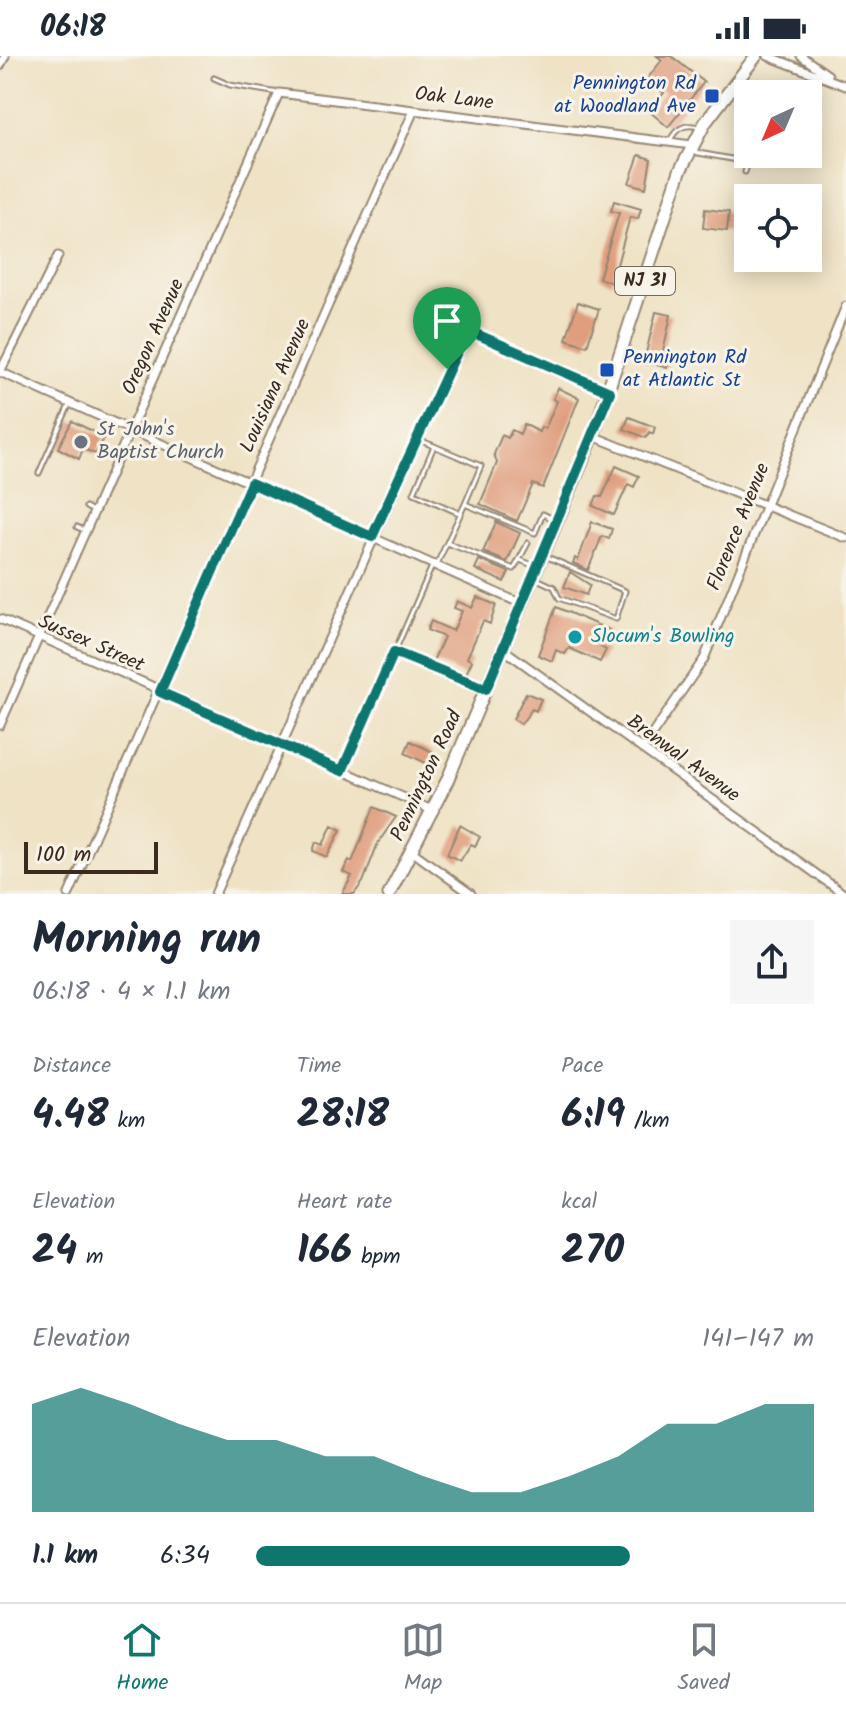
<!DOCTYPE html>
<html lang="en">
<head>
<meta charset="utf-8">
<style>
  :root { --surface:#fff; --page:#f6f6f7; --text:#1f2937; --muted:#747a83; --line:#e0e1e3; --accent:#0f766e }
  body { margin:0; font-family:Kalam,sans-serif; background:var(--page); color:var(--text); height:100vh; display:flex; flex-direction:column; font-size:30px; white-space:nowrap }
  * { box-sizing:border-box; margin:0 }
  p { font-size:26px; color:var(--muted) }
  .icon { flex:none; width:44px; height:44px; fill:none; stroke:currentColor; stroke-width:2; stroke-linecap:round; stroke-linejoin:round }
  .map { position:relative; height:838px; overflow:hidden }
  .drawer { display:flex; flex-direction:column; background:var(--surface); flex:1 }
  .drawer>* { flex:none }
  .needle { width:52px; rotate:224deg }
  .controls { position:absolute; left:734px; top:24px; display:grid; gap:16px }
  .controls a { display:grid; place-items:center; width:88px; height:88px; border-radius:0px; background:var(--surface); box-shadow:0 4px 20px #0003; font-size:40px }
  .scale { position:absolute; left:24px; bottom:20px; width:134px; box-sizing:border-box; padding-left:8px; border:4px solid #3b2a1e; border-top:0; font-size:22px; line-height:28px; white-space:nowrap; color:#3b2a1e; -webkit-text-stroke:6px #f7f3e8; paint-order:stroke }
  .pin { position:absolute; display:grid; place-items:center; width:68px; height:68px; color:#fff; margin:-82px -34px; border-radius:50% 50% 50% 0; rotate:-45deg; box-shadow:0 0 8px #0007 }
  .pin .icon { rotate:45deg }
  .round { display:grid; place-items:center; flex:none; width:84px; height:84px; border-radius:0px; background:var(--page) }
  .headline { display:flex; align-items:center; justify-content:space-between; height:136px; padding:0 32px }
  h1 { font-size:44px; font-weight:700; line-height:60px }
  .figures { display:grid; grid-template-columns:repeat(3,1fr); gap:12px; height:136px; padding:8px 32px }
  .figures div { display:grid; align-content:center }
  .figures b { font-size:40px; font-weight:700 }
  .figures small { font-size:22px; font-weight:400 }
  .figures p { font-size:22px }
  .chart { height:224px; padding:16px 32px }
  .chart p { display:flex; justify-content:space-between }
  .chart svg { width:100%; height:144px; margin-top:8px; fill:var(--accent); opacity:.7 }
  ul { padding:0 32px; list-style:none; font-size:26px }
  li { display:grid; grid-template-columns:128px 96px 1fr; align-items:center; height:60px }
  li i { height:20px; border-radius:10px; background:var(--accent) }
  .status { display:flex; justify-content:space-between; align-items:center; height:56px; padding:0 40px; background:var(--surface); direction:ltr }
  .status svg { height:22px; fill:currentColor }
  .tabs { display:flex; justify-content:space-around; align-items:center; height:112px; border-top:2px solid var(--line); background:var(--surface); font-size:22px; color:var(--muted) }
  .tabs a { display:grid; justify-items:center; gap:4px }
  .tabs .active { color:var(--accent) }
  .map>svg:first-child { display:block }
  .building { fill:#e09e7f }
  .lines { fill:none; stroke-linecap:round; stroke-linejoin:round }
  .service-casing { stroke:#958672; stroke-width:7 }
  .minor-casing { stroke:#958672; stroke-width:11 }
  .primary-casing { stroke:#958672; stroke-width:15 }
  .service { stroke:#fff; stroke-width:3 }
  .minor { stroke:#fff; stroke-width:7 }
  .primary { stroke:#fff; stroke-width:11 }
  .route-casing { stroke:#fff; stroke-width:16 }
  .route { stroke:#0f766e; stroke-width:10 }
  .transit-dot { fill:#1a4fb4; stroke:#f7f3e8; stroke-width:3 }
  .worship-dot { fill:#6b7280; stroke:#f7f3e8; stroke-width:3 }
  .culture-dot { fill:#0f9aa8; stroke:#f7f3e8; stroke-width:3 }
  .labels { text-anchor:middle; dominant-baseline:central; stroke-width:6; stroke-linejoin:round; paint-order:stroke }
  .shield { fill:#f7f3e8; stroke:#73665b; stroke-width:2 }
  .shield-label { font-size:18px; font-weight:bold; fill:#3b2a1e }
  .transit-label { font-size:20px; fill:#164399; stroke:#f7f3e8; text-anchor:end }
  .street-label { font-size:20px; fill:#3b2a1e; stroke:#f7f3e8 }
  .worship-label { font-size:20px; fill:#5b616d; stroke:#f7f3e8; text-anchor:start }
  .culture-label { font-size:20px; fill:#0d838f; stroke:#f7f3e8; text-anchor:start }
</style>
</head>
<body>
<div class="status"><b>06:18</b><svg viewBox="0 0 49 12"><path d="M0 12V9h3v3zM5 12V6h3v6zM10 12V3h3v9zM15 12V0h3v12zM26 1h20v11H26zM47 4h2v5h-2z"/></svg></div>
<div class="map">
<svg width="846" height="838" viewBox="0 0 846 838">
  <rect width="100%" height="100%" fill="#f7f3e8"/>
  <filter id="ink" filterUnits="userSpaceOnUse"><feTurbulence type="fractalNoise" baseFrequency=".0125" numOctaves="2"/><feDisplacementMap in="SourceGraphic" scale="16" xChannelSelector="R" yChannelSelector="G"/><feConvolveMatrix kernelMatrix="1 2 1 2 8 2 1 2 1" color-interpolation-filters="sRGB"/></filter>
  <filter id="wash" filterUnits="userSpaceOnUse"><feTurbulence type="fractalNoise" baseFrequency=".006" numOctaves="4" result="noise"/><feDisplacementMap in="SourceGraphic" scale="32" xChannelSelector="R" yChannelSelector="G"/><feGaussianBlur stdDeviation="1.8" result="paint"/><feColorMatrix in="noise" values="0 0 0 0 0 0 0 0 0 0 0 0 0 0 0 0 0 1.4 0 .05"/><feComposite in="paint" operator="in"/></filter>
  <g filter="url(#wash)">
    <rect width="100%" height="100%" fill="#efe2c5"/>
    <g id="blocks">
      <path class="building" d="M 657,0 L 671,0 L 704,26 L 668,71 L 649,55 L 664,37 L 647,23 L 662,4 Z
        M 639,99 L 651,103 L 646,132 L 629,127 Z
        M 614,145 L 641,153 L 638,163 L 630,161 L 612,227 L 599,222 L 619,157 L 611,155 Z
        M 705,153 L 729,156 L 727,175 L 703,172 Z
        M 578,246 L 599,253 L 587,290 L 566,283 Z
        M 656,256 L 671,259 L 663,296 L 663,302 L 669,304 L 667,312 L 644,305 Z
        M 558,332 L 579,342 L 543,432 L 533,428 L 517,465 L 480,448 L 497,407 L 494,398 L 502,379 L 508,382 L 512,374 L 520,378 L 524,368 L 539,376 L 541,371 L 545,373 L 557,345 L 553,343 Z
        M 629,361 L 655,371 L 653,378 L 649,376 L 646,382 L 624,373 Z
        M 72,365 L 104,381 L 96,398 L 83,393 L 79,403 L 58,392 Z
        M 616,410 L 639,420 L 634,431 L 628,428 L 614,459 L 593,450 L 597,440 L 602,441 Z
        M 496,466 L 520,477 L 507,506 L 483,496 Z
        M 592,466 L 612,473 L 609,483 L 602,480 L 588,514 L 573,507 L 575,502 L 578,504 Z
        M 479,504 L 509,516 L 504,526 L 475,513 Z
        M 570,516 L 590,529 L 586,539 L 564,531 Z
        M 477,541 L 496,549 L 490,568 L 483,565 L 467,602 L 472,605 L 465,620 L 433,605 L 444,581 L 427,574 L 431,565 L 453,575 L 462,555 L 454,552 L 457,545 L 472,552 Z
        M 556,551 L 609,574 L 601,591 L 606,594 L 600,606 L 569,592 L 565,598 L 556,594 L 552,605 L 538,599 Z
        M 526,637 L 541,643 L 536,655 L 532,653 L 521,668 L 513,663 Z
        M 410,685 L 433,696 L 428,708 L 405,697 Z
        M 374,751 L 396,761 L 378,787 L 363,826 L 354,838 L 342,838 L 352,820 L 343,816 L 349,804 L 352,806 Z
        M 332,769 L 341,774 L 327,801 L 313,795 L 316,786 L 323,789 Z
        M 460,769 L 480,781 L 475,790 L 471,788 L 460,805 L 447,798 Z"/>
    </g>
  </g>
  <g filter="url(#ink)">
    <use href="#blocks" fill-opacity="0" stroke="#958672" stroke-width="2"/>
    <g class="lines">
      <g class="service-casing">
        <path id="service" d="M 214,22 L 230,29 L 279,37
          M 670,85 C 675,73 685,67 698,71
          M 693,96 L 748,106 L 745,116
          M 419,384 L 434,390
          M 39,417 L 70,347
          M 86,451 L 94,456
          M 461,458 L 414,437 L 434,390 L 481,410 L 465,448
          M 77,471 L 86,475
          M 447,487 L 514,513 L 528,487
          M 520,504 L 535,510
          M 436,510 L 465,448 L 535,477 L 543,458 L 553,463
          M 537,523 L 554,531 L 559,542 L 616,563 L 625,535 L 545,500
          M 394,596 L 483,632
          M 343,714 L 433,508"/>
      </g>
      <g class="minor-casing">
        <path id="minor" d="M 768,0 L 846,30
          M 801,0 L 828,19
          M 0,10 L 5,0
          M 0,316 L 522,548
          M 0,316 L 58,200
          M 593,380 L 846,482
          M 0,563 L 434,755
          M 503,593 L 844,838
          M 0,669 L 279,37 L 692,89
          M 642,693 L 704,603 L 846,250
          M 413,796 L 471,838
          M 69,838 L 414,54
          M 215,838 L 467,274 L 610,336"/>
      </g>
      <g class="primary-casing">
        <path id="primary" d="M 389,838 L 447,725 L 593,380 L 680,115 L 705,67 L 756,0"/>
      </g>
      <use href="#service" class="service"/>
      <use href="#minor" class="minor"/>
      <use href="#primary" class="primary"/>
    </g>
  </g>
  <g class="lines" filter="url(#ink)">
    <g class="route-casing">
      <path id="route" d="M 467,274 L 610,336 L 486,633 L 394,596 L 342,715 L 160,636 L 251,427 L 372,481 Z"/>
    </g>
    <use href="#route" class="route"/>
  </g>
  <g class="transit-dot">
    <rect x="704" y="32" width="16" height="16" rx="4"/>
    <rect x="599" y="306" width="16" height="16" rx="4"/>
  </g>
  <circle class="worship-dot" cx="81" cy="386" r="8"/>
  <circle class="culture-dot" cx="575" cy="581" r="8"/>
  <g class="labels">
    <rect class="shield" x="615" y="211" width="60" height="28" rx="6"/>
    <g class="shield-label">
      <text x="645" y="225">NJ 31</text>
    </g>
    <g class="transit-label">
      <text x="696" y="28">Pennington Rd<tspan x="696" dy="23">at Woodland Ave</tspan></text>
      <text x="623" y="302" text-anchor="start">Pennington Rd<tspan x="623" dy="23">at Atlantic St</tspan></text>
    </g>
    <g class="street-label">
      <text transform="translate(454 43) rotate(7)">Oak Lane</text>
      <text transform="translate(154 281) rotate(-66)">Oregon Avenue</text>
      <text transform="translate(276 330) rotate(-66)">Louisiana Avenue</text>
      <text transform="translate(739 471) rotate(-68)">Florence Avenue</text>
      <text transform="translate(91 588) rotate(24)">Sussex Street</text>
      <text transform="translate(683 703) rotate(36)">Brenwal Avenue</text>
      <text transform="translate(427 720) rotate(-65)">Pennington Road</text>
    </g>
    <g class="worship-label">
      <text x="97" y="374">St John's<tspan x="97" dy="23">Baptist Church</tspan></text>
    </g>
    <g class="culture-label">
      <text x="591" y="581">Slocum's Bowling</text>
    </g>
  </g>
</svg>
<div class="controls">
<a><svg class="needle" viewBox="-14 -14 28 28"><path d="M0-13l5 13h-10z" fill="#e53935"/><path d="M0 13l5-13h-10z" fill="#747a83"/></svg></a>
<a><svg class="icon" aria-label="locate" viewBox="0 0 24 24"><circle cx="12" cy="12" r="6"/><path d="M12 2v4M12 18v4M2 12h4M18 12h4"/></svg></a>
</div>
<div class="scale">100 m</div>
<div class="pin" style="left:447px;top:313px;background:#1e9e55"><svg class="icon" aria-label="arrive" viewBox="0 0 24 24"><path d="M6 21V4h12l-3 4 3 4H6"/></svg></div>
</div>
<section class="drawer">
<div class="headline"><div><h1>Morning run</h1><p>06:18 · 4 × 1.1 km</p></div><a class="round"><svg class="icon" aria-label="share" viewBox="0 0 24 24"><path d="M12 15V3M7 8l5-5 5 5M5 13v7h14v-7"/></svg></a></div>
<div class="figures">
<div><p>Distance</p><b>4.48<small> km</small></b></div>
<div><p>Time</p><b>28:18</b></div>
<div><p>Pace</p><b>6:19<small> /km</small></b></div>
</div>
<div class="figures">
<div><p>Elevation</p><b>24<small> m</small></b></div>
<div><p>Heart rate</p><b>166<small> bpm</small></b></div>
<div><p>kcal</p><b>270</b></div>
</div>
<div class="chart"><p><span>Elevation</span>141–147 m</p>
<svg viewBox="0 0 160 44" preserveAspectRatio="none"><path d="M0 44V11L10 6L20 11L30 17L40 22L50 22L60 27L70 27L80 33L90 38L100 38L110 33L120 27L130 17L140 17L150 11L160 11V44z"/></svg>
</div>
<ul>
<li><b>1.1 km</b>6:34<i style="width:67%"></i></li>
</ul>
</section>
<nav class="tabs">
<a class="active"><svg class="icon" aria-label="home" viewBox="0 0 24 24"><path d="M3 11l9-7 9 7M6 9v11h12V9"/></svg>Home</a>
<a><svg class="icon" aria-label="map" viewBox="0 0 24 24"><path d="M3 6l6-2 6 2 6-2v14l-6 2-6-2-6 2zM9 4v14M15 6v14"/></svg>Map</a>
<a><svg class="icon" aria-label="saved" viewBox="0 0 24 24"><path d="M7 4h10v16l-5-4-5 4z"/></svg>Saved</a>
</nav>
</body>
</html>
